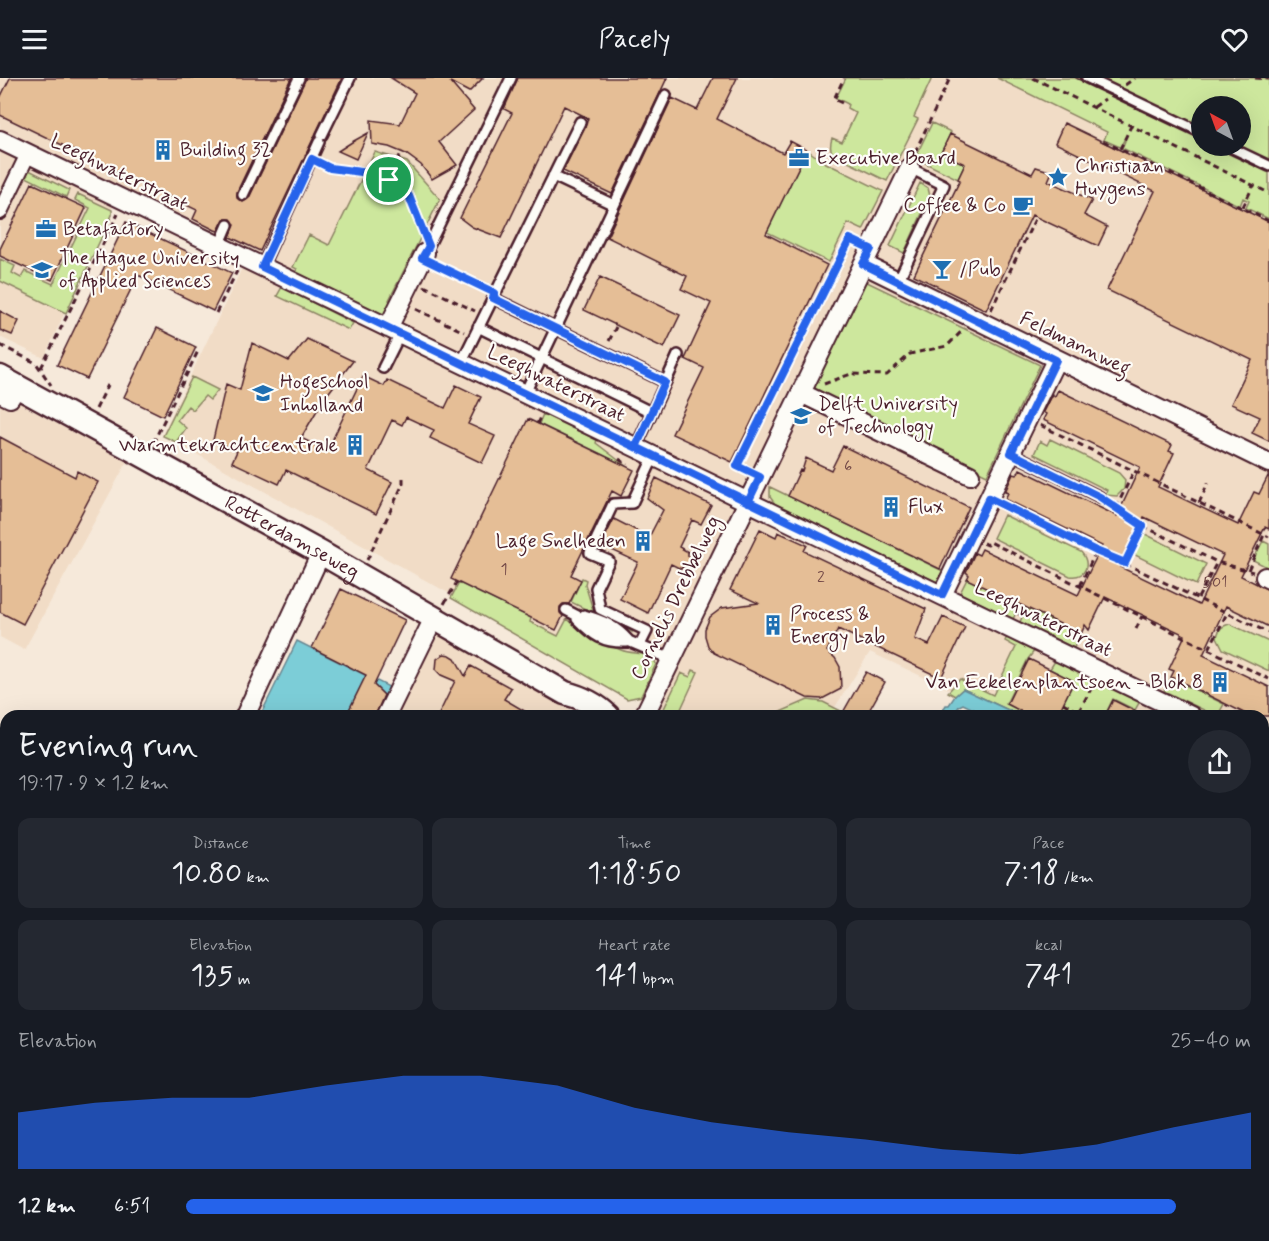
<!DOCTYPE html>
<html lang="en">
<head>
<meta charset="utf-8">
<style>
  :root { --surface:#171b24; --page:#242831; --text:#f1f3f6; --muted:#9ea1a6; --accent:#2563eb }
  body { margin:0; font-family:Mynerve,sans-serif; background:var(--page); color:var(--text); height:100vh; display:flex; flex-direction:column; font-size:22px; white-space:nowrap }
  * { box-sizing:border-box; margin:0 }
  p { font-size:20px; color:var(--muted) }
  .icon { flex:none; width:33px; height:33px; fill:none; stroke:currentColor; stroke-width:2; stroke-linecap:round; stroke-linejoin:round }
  .map { position:relative; flex:1; overflow:hidden }
  .panel { position:absolute; left:0px; top:632px; width:1269px; height:532px; display:flex; flex-direction:column; background:var(--surface); border-radius:18px 18px 0 0; box-shadow:0 6px 24px #0002 }
  .panel>* { flex:none }
  .needle { width:39px; rotate:319deg }
  .buttons { position:absolute; left:1191px; top:18px; display:grid; gap:12px }
  .buttons a { display:grid; place-items:center; width:60px; height:60px; border-radius:50%; background:var(--surface); box-shadow:0 6px 24px #0002; font-size:30px }
  .pin { position:absolute; display:grid; place-items:center; width:51px; height:51px; color:#fff; margin:-26px; border:3px solid #fff; border-radius:50%; box-shadow:0 2px 6px #0007 }
  .round { display:grid; place-items:center; flex:none; width:63px; height:63px; border-radius:32px; background:var(--page) }
  .overview { display:flex; align-items:center; justify-content:space-between; height:102px; padding:0 18px }
  h1 { font-size:33px; font-weight:600; line-height:45px }
  .figures { display:grid; grid-template-columns:repeat(3,1fr); gap:9px; height:102px; padding:6px 18px }
  .figures div { display:grid; align-content:center; border-radius:12px; background:var(--page); text-align:center }
  .figures b { font-size:30px; font-weight:600 }
  .figures small { font-size:16px; font-weight:400 }
  .figures p { font-size:16px }
  .chart { height:168px; padding:12px 18px }
  .chart p { display:flex; justify-content:space-between }
  .chart svg { width:100%; height:108px; margin-top:6px; fill:var(--accent); opacity:.7 }
  ul { padding:0 18px; list-style:none; font-size:20px }
  li { display:grid; grid-template-columns:96px 72px 1fr; align-items:center; height:45px }
  li i { height:15px; border-radius:8px; background:var(--accent) }
  header { display:flex; justify-content:space-between; align-items:center; height:78px; padding:0 18px; background:var(--surface); font-size:27px; font-weight:600 }
  .map>svg:first-child { display:block }
  .built { fill:#f1dcc6; fill-rule:evenodd }
  .green { fill:#cde79d; stroke:#8c8364; stroke-width:1.5; fill-rule:evenodd }
  .water { fill:#7ccdd7; stroke:#688792; stroke-width:1.5 }
  .building { fill:#e5be96; stroke:#4a1f2b; stroke-width:1.5; fill-rule:evenodd }
  .lines { fill:none; stroke-linecap:round; stroke-linejoin:round }
  .service-casing { stroke:#4a1f2b; stroke-width:14 }
  .pedestrian-casing { stroke:#4a1f2b; stroke-width:18 }
  .minor-casing { stroke:#4a1f2b; stroke-width:22 }
  .tertiary-casing { stroke:#4a1f2b; stroke-width:27 }
  .path { stroke:#4a1f2b; stroke-width:3; stroke-dasharray:6 4.5; stroke-linecap:butt }
  .service { stroke:#fdfcf7; stroke-width:9 }
  .pedestrian { stroke:#fdfcf7; stroke-width:14 }
  .minor { stroke:#fdfcf7; stroke-width:18 }
  .tertiary { stroke:#fdfcf7; stroke-width:22 }
  .tram { stroke:#4a1f2b; stroke-width:1.5 }
  .route-casing { stroke:#fff; stroke-width:12 }
  .route { stroke:#2563eb; stroke-width:8 }
  .labels { text-anchor:middle; dominant-baseline:central; stroke-width:4.5; stroke-linejoin:round; paint-order:stroke }
  .number-label { font-size:16px; fill:#714746 }
  .poi-label { font-size:20px; fill:#4a1f2b; stroke:#fdfcf7; text-anchor:start }
  .street-label { font-size:20px; fill:#4a1f2b; stroke:#fdfcf7 }
</style>
</head>
<body>
<header><svg class="icon" aria-label="menu" viewBox="0 0 24 24"><path d="M4 6h16M4 12h16M4 18h16"/></svg>Pacely<svg class="icon" aria-label="heart" viewBox="0 0 24 24"><path d="M12 20l-8-8c-3-5 5-10 8-4 3-6 11-1 8 4z"/></svg></header>
<div class="map">
<svg width="1269" height="1163" viewBox="0 0 1269 1163">
  <rect width="100%" height="100%" fill="#f6e9da"/>
  <filter id="ink" filterUnits="userSpaceOnUse"><feTurbulence type="fractalNoise" baseFrequency=".0167" numOctaves="2"/><feDisplacementMap in="SourceGraphic" scale="12" xChannelSelector="R" yChannelSelector="G"/><feConvolveMatrix kernelMatrix="1 2 1 2 8 2 1 2 1" color-interpolation-filters="sRGB"/></filter>
  <g filter="url(#ink)">
    <path class="built" d="M 0,0 L 1269,0 L 1269,763 L 1263,760 L 1263,638 L 1004,637 L 870,574 L 830,637 L 670,637 L 162,357 L 244,186 L 115,124 L 44,280 L 0,259 ZM 1202,28 L 1240,28 L 1240,68 L 1202,68 Z
      M 0,309 L 28,330 L 127,384 L 24,572 L 0,559 Z
      M 436,555 L 578,637 L 305,638 L 402,618 Z
      M 0,783 L 6,785 L 6,1158 L 1263,1158 L 1263,1020 L 1269,1023 L 1269,1163 L 0,1163 Z"/>
    <path class="green" d="M 846,0 L 932,0 L 914,39 L 918,41 L 887,103 L 836,78 C 829,73 830,67 832,60 L 842,64 L 856,35 L 847,30 L 848,26 L 836,20 Z
      M 997,0 L 1269,0 L 1269,141 L 1246,130 L 1249,123 L 1243,120 L 1240,128 L 1122,70 L 1125,63 L 1124,62 L 1120,69 L 1104,62 L 1107,54 ZM 1202,28 L 1240,28 L 1240,68 L 1202,68 Z
      M 932,45 L 951,54 L 941,75 L 965,86 L 958,101 L 915,80 Z
      M 807,72 L 826,85 L 883,113 L 863,152 L 848,145 L 829,184 L 767,154 Z
      M 375,74 L 407,84 L 440,121 L 389,222 L 393,225 L 386,239 L 295,196 L 297,191 L 293,189 L 309,157 L 329,167 Z
      M 25,90 L 69,112 L 66,119 L 22,97 Z
      M 920,105 L 928,110 L 930,118 L 904,175 L 890,168 Z
      M 78,116 L 112,132 L 112,137 L 66,235 L 0,203 L 0,181 L 15,188 L 12,195 L 21,200 L 25,193 L 53,206 L 90,130 L 75,122 Z
      M 865,203 L 1040,287 L 987,397 L 812,313 Z
      M 282,209 L 353,245 L 349,252 L 277,218 Z
      M 192,299 L 218,312 L 210,322 L 205,318 L 193,332 L 188,328 L 177,342 L 186,350 L 176,364 L 163,358 Z
      M 543,336 L 597,362 L 596,365 L 626,388 L 539,346 Z
      M 1050,361 L 1119,395 L 1125,402 L 1124,411 L 1117,418 L 1105,417 L 1107,412 L 1034,376 L 1040,363 L 1047,367 Z
      M 770,409 L 943,493 L 937,504 L 775,426 L 770,419 Z
      M 1004,437 L 1081,474 C 1091,486 1086,500 1070,498 L 993,460 Z
      M 1143,455 L 1206,486 L 1196,507 L 1133,476 Z
      M 1263,463 L 1269,466 L 1269,490 L 1253,482 Z
      M 582,500 L 586,502 L 585,506 L 593,532 L 632,551 L 632,554 L 571,524 Z
      M 967,501 L 1020,527 L 1013,541 L 960,515 Z
      M 459,505 L 531,540 L 530,544 L 558,558 L 567,541 C 583,554 601,565 621,572 C 631,576 642,574 653,579 L 656,586 L 641,618 L 627,621 L 451,520 Z
      M 1026,530 L 1080,556 L 1074,570 L 1020,544 Z
      M 1230,546 L 1269,564 L 1269,593 L 1223,571 L 1217,559 C 1219,550 1222,548 1230,546 Z
      M 1007,559 L 1035,572 L 1028,581 L 1006,626 L 1029,637 L 1019,637 L 963,611 L 955,618 L 948,614 L 960,601 L 993,617 L 1016,569 L 1005,563 Z
      M 1055,583 L 1140,623 L 1135,632 L 1113,621 L 1105,637 L 1057,637 L 1074,603 L 1050,591 Z
      M 693,592 L 698,594 L 680,633 L 689,637 L 661,637 L 681,595 L 690,599 Z
      M 1171,600 L 1224,626 L 1218,637 L 1214,637 L 1164,613 Z
      M 808,622 L 823,624 L 843,634 L 841,637 L 778,637 L 780,634 Z
      M 1263,683 L 1269,685 L 1269,757 L 1263,755 Z
      M 1269,822 L 1269,869 L 1263,882 L 1263,833 Z
      M 1269,909 L 1269,989 L 1263,986 L 1263,921 Z
      M 853,1158 L 1086,1158 L 1083,1163 L 864,1163 Z"/>
    <path class="water" d="M 297,563 L 391,610 L 377,637 L 260,638 Z
      M 963,611 L 1019,637 L 986,637 L 963,626 L 959,628 L 954,637 L 940,637 L 946,627 L 949,627 L 955,618 Z
      M 0,760 L 6,762 L 6,864 L 0,861 Z
      M 647,1158 L 862,1158 L 871,1163 L 656,1163 Z"/>
    <path class="building" d="M 10,0 L 291,0 L 237,114 L 237,120 L 243,124 L 249,120 L 306,0 L 342,0 L 260,173 L 230,159 L 235,147 L 231,141 L 224,141 L 218,153 L 215,152 L 193,141 L 197,132 L 0,37 L 0,20 Z
      M 391,0 L 483,0 L 469,14 L 450,4 L 474,32 L 439,64 L 457,87 L 432,101 L 421,87 L 406,76 L 389,69 L 372,66 L 371,42 L 400,46 L 415,15 Z
      M 518,0 L 667,0 L 612,116 L 563,93 L 586,47 L 588,40 L 564,28 L 501,160 L 472,149 L 460,140 L 512,35 L 504,31 Z
      M 713,0 L 737,0 L 717,41 L 783,75 L 790,63 L 807,72 L 766,156 L 827,187 L 732,384 L 672,356 L 704,290 L 685,281 L 711,225 L 681,211 L 687,198 L 607,159 L 672,20 L 697,32 Z
      M 1064,45 L 1269,144 L 1269,363 L 1252,355 L 1260,339 L 1231,326 L 1252,282 L 1107,212 L 1155,113 L 1055,65 Z
      M 368,55 L 356,81 L 338,73 L 352,64 Z
      M 950,56 L 1032,96 L 1036,89 L 1049,93 L 1051,96 L 1048,103 L 1092,122 L 1084,137 L 1107,149 L 1098,168 L 1032,137 L 986,232 L 914,197 L 960,102 L 958,101 L 965,86 L 941,75 Z
      M 32,105 L 86,130 L 52,202 L 0,178 L 0,171 Z
      M 126,144 L 232,195 L 213,233 L 138,197 L 87,301 L 57,287 Z
      M 600,199 L 680,237 L 664,270 L 584,232 Z
      M 0,233 L 19,243 L 12,257 L 0,252 Z
      M 157,250 L 196,269 L 163,338 L 124,319 Z
      M 307,261 L 353,283 L 323,322 L 301,360 L 327,373 L 363,298 L 384,308 L 387,302 L 445,330 L 456,307 L 481,319 L 468,346 L 495,358 L 482,385 L 430,360 L 434,352 L 406,339 L 402,347 L 392,342 L 368,392 L 392,404 L 376,436 L 286,392 L 279,406 L 232,384 L 237,373 L 213,362 L 226,306 L 240,312 L 252,265 L 289,283 Z
      M 1058,312 L 1172,367 L 1169,373 L 1174,375 L 1158,409 L 1238,447 L 1254,414 L 1259,416 L 1269,396 L 1269,451 L 1265,449 L 1241,498 L 1269,512 L 1269,549 L 1226,528 L 1203,577 L 1269,609 L 1269,638 L 1250,638 L 1171,599 L 1174,593 L 1169,591 L 1185,557 L 1105,519 L 1089,552 L 1085,547 L 1081,556 L 967,501 L 969,497 L 966,494 L 975,475 L 979,477 L 982,471 L 1078,517 L 1090,492 L 1102,468 L 1005,421 L 1008,415 L 1005,414 L 1013,396 L 1017,397 L 1020,391 L 1117,438 L 1140,389 L 1043,342 L 1046,336 L 1043,334 L 1052,316 L 1055,318 ZM 1144,439 L 1223,477 L 1199,527 L 1120,489 Z
      M 528,341 L 634,392 L 621,418 L 612,413 L 571,497 L 581,502 L 569,526 L 563,526 L 560,529 L 560,535 L 563,538 L 556,552 L 451,501 Z
      M 0,359 L 75,399 L 77,393 L 98,404 L 23,546 L 0,534 Z
      M 843,368 L 969,429 L 940,491 L 788,418 L 800,392 L 802,393 L 806,380 L 831,392 Z
      M 656,400 L 711,427 L 701,446 L 692,442 L 679,469 L 688,474 L 688,478 L 696,482 L 691,492 L 683,488 L 681,491 L 671,486 L 648,535 L 620,521 L 638,484 L 601,467 L 614,441 L 649,459 L 663,432 L 647,420 Z
      M 760,451 L 776,459 L 778,454 L 807,467 L 804,473 L 926,531 L 915,561 L 929,567 L 943,539 L 965,549 L 941,600 L 838,551 L 827,573 L 835,580 L 840,589 L 841,611 L 822,621 L 807,620 L 714,575 L 708,568 L 705,558 L 705,551 L 710,539 L 722,530 L 758,525 L 730,512 Z
      M 341,511 L 405,542 L 374,607 L 384,617 L 375,638 L 346,638 L 366,597 L 312,570 Z
      M 444,576 L 450,577 L 455,580 L 465,598 L 471,588 L 511,610 L 504,621 L 533,638 L 438,638 L 455,603 L 441,597 L 436,592 L 437,581 Z
      M 1029,581 L 1074,603 L 1057,638 L 1030,638 L 1007,626 Z
      M 866,594 L 885,604 L 866,638 L 841,638 Z
      M 1113,622 L 1145,638 L 1105,638 Z"/>
    <g class="lines">
      <g class="service-casing">
        <path id="service" d="M 1087,0 L 1202,55
          M 658,34 L 666,17
          M 281,37 L 299,0
          M 322,57 L 350,0
          M 1227,68 L 1269,88
          M 553,98 L 614,127
          M 243,117 L 278,44
          M 219,168 L 228,147
          M 425,175 L 511,0
          M 262,189 L 319,64
          M 898,203 L 944,107 L 910,90
          M 493,220 L 665,304
          M 478,249 L 651,334
          M 461,285 L 580,44
          M 383,290 L 400,256
          M 525,315 L 656,39
          M 636,369 L 678,277
          M 1011,375 L 1100,419
          M 566,532 L 614,557 L 671,581
          M 584,537 C 602,542 616,548 628,562
          M 577,541 C 594,558 603,565 627,564
          M 640,567 L 647,553 L 600,531 L 596,510 L 609,483 L 590,475 L 613,426 L 632,425 L 654,378
          M 955,1158 L 964,1163
          M 405,1163 L 408,1158
          M 1096,1163 L 1097,1158"/>
      </g>
      <g class="pedestrian-casing">
        <path id="pedestrian" d="M 0,134 L 28,76"/>
      </g>
      <g class="minor-casing">
        <path id="minor" d="M 0,62 L 1191,638
          M 863,186 L 1269,385
          M 388,250 L 425,175
          M 0,315 L 10,320 L 17,307
          M 801,315 L 970,397
          M 1265,499 L 1269,501
          M 942,517 L 1056,282
          M 245,638 L 321,475
          M 386,638 L 434,540
          M 644,638 L 910,90
          M 1263,672 L 1269,675
          M 1263,905 L 1269,892"/>
      </g>
      <g class="tertiary-casing">
        <g id="tertiary">
          <path id="s1" d="M 0,299 L 321,475 L 565,615 C 581,619 596,626 608,638"/>
          <path d="M 0,878 L 6,881"/>
          <path d="M 1263,1005 L 1269,1008"/>
          <path d="M 582,1158 L 592,1163"/>
        </g>
      </g>
      <path class="path" d="M 1033,0 L 1269,115
        M 1255,0 L 1269,1
        M 1125,7 L 1135,0
        M 842,25 L 834,21 L 844,0
        M 1094,29 L 1105,21
        M 1103,63 L 1269,143
        M 1120,71 L 1131,48
        M 915,74 L 950,0
        M 322,86 L 330,90 L 369,95 L 389,102 L 409,118 L 423,154
        M 389,102 L 402,73
        M 1243,129 L 1253,108
        M 437,188 L 485,211
        M 424,208 L 475,233
        M 416,231 L 464,254
        M 991,232 L 1036,139
        M 216,235 L 237,193
        M 609,263 L 616,249
        M 0,267 L 36,285 L 51,307
        M 41,290 L 118,136
        M 824,306 L 851,296 L 887,297 L 910,276 L 947,268 L 962,253
        M 96,331 L 108,307
        M 537,346 L 540,339
        M 1040,347 L 1269,459
        M 153,365 L 199,271
        M 619,381 L 628,387
        M 746,392 L 737,388 L 850,161 L 858,165
        M 1108,425 L 1143,448 L 1217,484 L 1253,494
        M 1199,425 L 1208,405
        M 1002,426 L 1269,555
        M 1116,430 L 1134,393
        M 983,465 L 988,467 L 990,464 L 1269,601
        M 367,482 L 403,406 L 403,396
        M 1125,485 L 1143,448
        M 1248,492 L 1264,457
        M 1080,508 L 1096,473
        M 1198,520 L 1217,484
        M 444,526 L 457,504
        M 1018,537 L 1023,528
        M 1136,551 L 1142,538
        M 1209,571 L 1227,535
        M 1063,625 L 1087,638
        M 1079,633 L 1092,609
        M 1222,638 L 1227,627
        M 0,755 L 6,758
        M 1263,786 L 1269,789"/>
      <use href="#service" class="service"/>
      <use href="#pedestrian" class="pedestrian"/>
      <use href="#minor" class="minor"/>
      <use href="#tertiary" class="tertiary"/>
      <path class="tram" d="M 1076,0 L 1202,60
        M 1216,68 L 1269,93"/>
    </g>
  </g>
  <g class="lines" filter="url(#ink)">
    <g class="route-casing">
      <path id="route" d="M 389,102 L 369,95 L 330,90 L 312,81 L 262,189 L 942,517 L 989,420 L 1096,473 L 1125,485 L 1143,448 L 1100,419 L 1011,375 L 1056,282 L 863,186 L 871,171 L 850,161 L 737,388 L 760,399 L 748,424 L 636,369 L 665,304 L 493,220 L 495,215 L 422,180 L 429,168 L 409,118 L 389,102"/>
    </g>
    <use href="#route" class="route"/>
  </g>
  <defs>
    <g id="building-bare" transform="scale(1.62)"><path d="M-4-6H4V6H1V3H-1V6H-4ZM-2.5-4.3h1.7v1.8h-1.7ZM.8-4.3h1.7v1.8H.8ZM-2.5-1h1.7V.8h-1.7ZM.8-1h1.7V.8H.8Z" fill="#1f6fb2" stroke="#fdfcf7" stroke-width="2.5" paint-order="stroke"/></g>
    <g id="office-bare" transform="scale(1.62)"><path d="M-6-3h4V-5.5h4V-3h4V5H-6ZM-1-4.5V-3h2v-1.5ZM-6 0V1H6V0Z" fill="#1f6fb2" stroke="#fdfcf7" stroke-width="2.5" paint-order="stroke"/></g>
    <g id="sight-bare" transform="scale(1.62)"><path d="M0-6L1.8-2.2L6-1.7L2.9 1.2L3.7 5.4L0 3.3L-3.7 5.4L-2.9 1.2L-6-1.7L-1.8-2.2Z" fill="#1f6fb2" stroke="#fdfcf7" stroke-width="2.5" paint-order="stroke"/></g>
    <g id="cafe-bare" transform="scale(1.62)"><path d="M-5.5-4.5H6V0H3Q3 3.5 0 3.5H-2.5Q-5.5 3.5-5.5 0ZM3-3.2v2h1.7v-2ZM-6 4.5H4V6H-6Z" fill="#1f6fb2" stroke="#fdfcf7" stroke-width="2.5" paint-order="stroke"/></g>
    <g id="bar-bare" transform="scale(1.62)"><path d="M-6-5H6L.8 .8V4.5H3.5V6h-7V4.5H-.8V.8Z" fill="#1f6fb2" stroke="#fdfcf7" stroke-width="2.5" paint-order="stroke"/></g>
    <g id="university-bare" transform="scale(1.62)"><path d="M0-5L7-2L0 1L-7-2ZM-4 1L0 2.5L4 1V4Q0 6-4 4Z" fill="#1f6fb2" stroke="#fdfcf7" stroke-width="2.5" paint-order="stroke"/></g>
  </defs>
  <g fill-rule="evenodd">
    <use href="#building-bare" x="163" y="72"/>
    <use href="#office-bare" x="799" y="80"/>
    <use href="#sight-bare" x="1058" y="99"/>
    <use href="#cafe-bare" x="1023" y="127"/>
    <use href="#office-bare" x="46" y="151"/>
    <use href="#bar-bare" x="942" y="191"/>
    <use href="#university-bare" x="42" y="192"/>
    <use href="#university-bare" x="263" y="315"/>
    <use href="#university-bare" x="801" y="338"/>
    <use href="#building-bare" x="355" y="367"/>
    <use href="#building-bare" x="891" y="429"/>
    <use href="#building-bare" x="643" y="463"/>
    <use href="#building-bare" x="773" y="547"/>
    <use href="#building-bare" x="1220" y="604"/>
  </g>
  <g class="labels">
    <g class="number-label">
      <text x="848" y="388">6</text>
      <text x="504" y="491">1</text>
      <text x="821" y="499">2</text>
      <text x="1215" y="504">501</text>
    </g>
    <g class="poi-label">
      <text x="180" y="72">Building 32</text>
      <text x="816" y="80">Executive Board</text>
      <text x="1075" y="88">Christiaan<tspan x="1075" dy="23">Huygens</tspan></text>
      <text x="1006" y="127" text-anchor="end">Coffee &amp; Co</text>
      <text x="63" y="151">Betafactory</text>
      <text x="59" y="180">The Hague University<tspan x="59" dy="23">of Applied Sciences</tspan></text>
      <text x="959" y="191">/Pub</text>
      <text x="280" y="304">Hogeschool<tspan x="280" dy="23">Inholland</tspan></text>
      <text x="818" y="326">Delft University<tspan x="818" dy="23">of Technology</tspan></text>
      <text x="338" y="367" text-anchor="end">Warmtekrachtcentrale</text>
      <text x="908" y="429">Flux</text>
      <text x="626" y="463" text-anchor="end">Lage Snelheden</text>
      <text x="790" y="536">Process &amp;<tspan x="790" dy="23">Energy Lab</tspan></text>
      <text x="1203" y="604" text-anchor="end">Van Eekelenplantsoen - Blok 8</text>
    </g>
    <g class="street-label">
      <text transform="translate(119 95) rotate(26)">Leeghwaterstraat</text>
      <text transform="translate(1075 266) rotate(26)">Feldmannweg</text>
      <text transform="translate(556 306) rotate(26)">Leeghwaterstraat</text>
      <text stroke="none"><textPath href="#s1" startOffset="333">Rotterdamseweg</textPath></text>
      <text transform="translate(676 520) rotate(-64)">Cornelis Drebbelweg</text>
      <text transform="translate(1043 541) rotate(26)">Leeghwaterstraat</text>
    </g>
  </g>
</svg>
<div class="buttons">
<a><svg class="needle" viewBox="-14 -14 28 28"><path d="M0-13l5 13h-10z" fill="#e53935"/><path d="M0 13l5-13h-10z" fill="#9ea1a6"/></svg></a>
</div>
<div class="pin" style="left:389px;top:102px;background:#1e9e55"><svg class="icon" aria-label="arrive" viewBox="0 0 24 24"><path d="M6 21V4h12l-3 4 3 4H6"/></svg></div>
<section class="panel">
<div class="overview"><div><h1>Evening run</h1><p>19:17 · 9 × 1.2 km</p></div><a class="round"><svg class="icon" aria-label="share" viewBox="0 0 24 24"><path d="M12 15V3M7 8l5-5 5 5M5 13v7h14v-7"/></svg></a></div>
<div class="figures">
<div><p>Distance</p><b>10.80<small> km</small></b></div>
<div><p>Time</p><b>1:18:50</b></div>
<div><p>Pace</p><b>7:18<small> /km</small></b></div>
</div>
<div class="figures">
<div><p>Elevation</p><b>135<small> m</small></b></div>
<div><p>Heart rate</p><b>141<small> bpm</small></b></div>
<div><p>kcal</p><b>741</b></div>
</div>
<div class="chart"><p><span>Elevation</span>25–40 m</p>
<svg viewBox="0 0 160 44" preserveAspectRatio="none"><path d="M0 44V21L10 17L20 15L30 15L40 10L50 6L60 6L70 10L80 19L90 25L100 29L110 32L120 36L130 38L140 34L150 27L160 21V44z"/></svg>
</div>
<ul>
<li><b>1.2 km</b>6:51<i style="width:93%"></i></li>
</ul>
</section>
</div>
</body>
</html>
